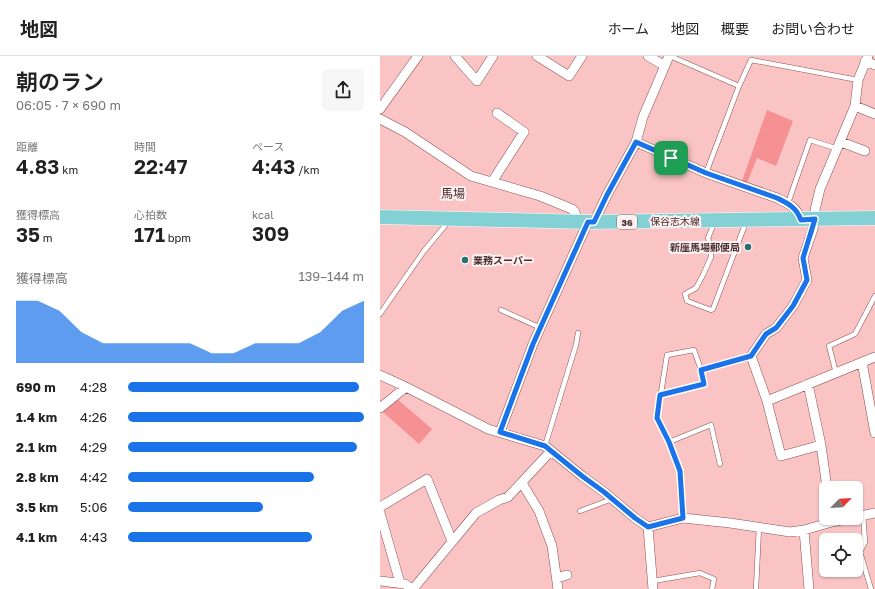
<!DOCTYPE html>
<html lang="ja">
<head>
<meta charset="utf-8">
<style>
  :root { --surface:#fff; --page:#f6f6f6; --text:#222; --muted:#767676; --line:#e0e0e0; --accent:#1a73e8 }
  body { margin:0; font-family:"Golos Text","Noto Sans JP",sans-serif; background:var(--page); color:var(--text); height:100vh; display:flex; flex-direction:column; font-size:15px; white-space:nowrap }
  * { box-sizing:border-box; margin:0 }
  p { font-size:13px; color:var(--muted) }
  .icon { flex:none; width:22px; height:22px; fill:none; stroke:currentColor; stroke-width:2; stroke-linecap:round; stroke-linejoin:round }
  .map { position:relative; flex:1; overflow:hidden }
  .side { display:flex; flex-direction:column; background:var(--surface); width:380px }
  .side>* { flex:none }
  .needle { width:26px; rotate:65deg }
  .tools { position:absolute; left:439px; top:425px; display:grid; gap:8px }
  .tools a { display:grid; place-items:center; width:44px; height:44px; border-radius:6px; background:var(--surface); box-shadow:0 1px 3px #0004; font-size:20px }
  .pin { position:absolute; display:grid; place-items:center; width:34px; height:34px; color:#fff; margin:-17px; border-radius:8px; box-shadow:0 2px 6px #0006 }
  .round { display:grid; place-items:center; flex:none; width:42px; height:42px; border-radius:6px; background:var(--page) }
  .summary { display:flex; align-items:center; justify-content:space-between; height:68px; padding:0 16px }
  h1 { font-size:22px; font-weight:600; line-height:30px }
  .metrics { display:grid; grid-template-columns:repeat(3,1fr); gap:6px; height:68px; padding:4px 16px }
  .metrics div { display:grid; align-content:center }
  .metrics b { font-size:20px; font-weight:600 }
  .metrics small { font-size:11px; font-weight:400 }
  .metrics p { font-size:11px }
  .chart { height:112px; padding:8px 16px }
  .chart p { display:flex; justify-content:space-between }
  .chart svg { width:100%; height:72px; margin-top:4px; fill:var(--accent); opacity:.7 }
  ul { padding:0 16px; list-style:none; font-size:13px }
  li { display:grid; grid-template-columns:64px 48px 1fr; align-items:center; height:30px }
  li i { height:10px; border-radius:5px; background:var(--accent) }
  header { display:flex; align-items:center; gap:24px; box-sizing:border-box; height:56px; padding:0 20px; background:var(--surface); border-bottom:1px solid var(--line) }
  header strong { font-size:19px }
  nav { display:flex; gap:22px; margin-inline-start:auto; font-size:14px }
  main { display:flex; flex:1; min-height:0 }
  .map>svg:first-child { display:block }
  .green { fill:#f59093 }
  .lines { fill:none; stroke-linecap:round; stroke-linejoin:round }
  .service-casing { stroke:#8c5254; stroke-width:5.5 }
  .minor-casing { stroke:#8c5254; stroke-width:10 }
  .primary-casing { stroke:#fff; stroke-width:15 }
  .service { stroke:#fff; stroke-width:4.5 }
  .minor { stroke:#fff; stroke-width:9 }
  .primary { stroke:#83d1d4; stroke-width:14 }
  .route-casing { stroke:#fff; stroke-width:8 }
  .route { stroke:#1a73e8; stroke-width:5 }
  .poi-dot { fill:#247072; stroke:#fff1f1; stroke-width:1.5 }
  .labels { text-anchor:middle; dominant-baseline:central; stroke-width:4; stroke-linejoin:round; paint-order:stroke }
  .shield { fill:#fff1f1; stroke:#80696a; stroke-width:1 }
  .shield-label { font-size:9px; font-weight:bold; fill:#492f30 }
  .street-label { font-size:10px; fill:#492f30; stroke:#fff1f1 }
  .poi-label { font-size:10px; font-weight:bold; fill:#492f30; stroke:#fff1f1; text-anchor:end }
  .quarter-label { font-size:12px; fill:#492f30; stroke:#fff1f1 }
</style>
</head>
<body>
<header>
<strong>地図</strong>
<nav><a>ホーム</a><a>地図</a><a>概要</a><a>お問い合わせ</a></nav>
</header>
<main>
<section class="side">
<div class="summary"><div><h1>朝のラン</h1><p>06:05 · 7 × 690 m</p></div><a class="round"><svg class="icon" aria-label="share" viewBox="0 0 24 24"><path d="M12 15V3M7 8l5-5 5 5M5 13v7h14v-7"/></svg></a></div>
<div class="metrics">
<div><p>距離</p><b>4.83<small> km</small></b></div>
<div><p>時間</p><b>22:47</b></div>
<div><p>ペース</p><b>4:43<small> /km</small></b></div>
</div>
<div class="metrics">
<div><p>獲得標高</p><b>35<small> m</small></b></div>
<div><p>心拍数</p><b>171<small> bpm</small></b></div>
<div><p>kcal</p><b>309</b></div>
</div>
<div class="chart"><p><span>獲得標高</span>139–144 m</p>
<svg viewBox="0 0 160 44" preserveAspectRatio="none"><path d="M0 44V6L10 6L20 12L30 25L40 32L50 32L60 32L70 32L80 32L90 38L100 38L110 32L120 32L130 32L140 25L150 12L160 6V44z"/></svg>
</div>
<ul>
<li><b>690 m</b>4:28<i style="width:98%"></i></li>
<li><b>1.4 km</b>4:26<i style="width:100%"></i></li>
<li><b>2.1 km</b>4:29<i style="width:97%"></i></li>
<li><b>2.8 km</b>4:42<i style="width:79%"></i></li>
<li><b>3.5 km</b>5:06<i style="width:57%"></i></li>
<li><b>4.1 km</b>4:43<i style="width:78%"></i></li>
</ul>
</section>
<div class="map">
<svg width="495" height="533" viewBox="0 0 495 533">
  <rect width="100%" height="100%" fill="#fac4c4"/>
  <path class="green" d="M 387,54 L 413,65 L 396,110 L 377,102 L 367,127 L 362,125 Z
    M 16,342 L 52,373 L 39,388 L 3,356 Z"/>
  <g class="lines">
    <g class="service-casing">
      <path id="service" d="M 290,0 L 359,30
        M 326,117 L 359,30 L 371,4 L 478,24
        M 408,147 L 430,84 L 458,93
        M 335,165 L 328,182 L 331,190 L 331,201 L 323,219 L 316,232 L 305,238 L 307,245 L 331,254 L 333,253 L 366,166
        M 121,254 L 161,272
        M 0,258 L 44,195 L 68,166
        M 321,314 L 371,300
        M 456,317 L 449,290 L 475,278 L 495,240
        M 281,339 L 324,329 L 321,314 L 314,294 L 287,299 L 277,362 L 289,386 L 300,415 L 303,462
        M 289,386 L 331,369 L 340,408
        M 165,390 L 196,289 L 198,277
        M 200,455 L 232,443
        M 483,459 L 485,486 L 480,496 L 491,533
        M 273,525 L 320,517 L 334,523 L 332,533
        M 376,533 L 379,471"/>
    </g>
    <g class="minor-casing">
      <path id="minor" d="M 75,0 L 97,25 L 113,0
        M 157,0 L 189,20 L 202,0
        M 268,0 L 285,10
        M 485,5 L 495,9
        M 475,50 L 495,58
        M 0,53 L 38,0
        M 0,63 L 25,76 L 91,120 L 160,140 L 192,153 L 195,156 L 197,166
        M 256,86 L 326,117 L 397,142 C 409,148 416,151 421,163
        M 461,86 L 485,95
        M 112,126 L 144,76 L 117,57
        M 214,166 L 227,139 L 256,86 L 263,61 L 289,0
        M 482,306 L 495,377
        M 0,319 L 26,331 L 108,373 L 165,390 L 202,420 L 224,436 L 255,462 L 268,471 L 273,533
        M 428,328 L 441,389 L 447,432
        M 387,345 L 495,301
        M 0,352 L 26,331
        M 120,376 L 153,288 L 208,166
        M 441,389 L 401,400 L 387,345 L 371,300 L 386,278 L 396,272 L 413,250 L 427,224 L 423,202 L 433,173 L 435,163 L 435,154 L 440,133 L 475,50 L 478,24 L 488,0
        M 142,427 L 159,455 L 172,490 L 178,533
        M 0,451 L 47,423 L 72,485
        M 0,457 L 20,527
        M 476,461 L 495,457
        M 268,471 L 303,462 L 350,467 L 410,476 L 424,474 L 452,466 L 470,462
        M 424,474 L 429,533
        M 177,522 L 187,519
        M 0,525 L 25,528 L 32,533
        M 33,533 L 96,457 L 119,444 L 128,441 L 171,395"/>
    </g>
    <g class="primary-casing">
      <path id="primary" d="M 0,161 L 208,166 L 495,162"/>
    </g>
    <use href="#service" class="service"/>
    <use href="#minor" class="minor"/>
    <use href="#primary" class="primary"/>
  </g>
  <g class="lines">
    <g class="route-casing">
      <path id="route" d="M 256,86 L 326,117 L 397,142 C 409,148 416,151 421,164 L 435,163 L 423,202 L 427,224 L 413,250 L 396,272 L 386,278 L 371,300 L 321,314 L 324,328 L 280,339 L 277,362 L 289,386 L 300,415 L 303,462 L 268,471 L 255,462 L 224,436 L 202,420 L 165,390 L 120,376 L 153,288 L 208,166 L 214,166 L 227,139 Z"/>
    </g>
    <use href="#route" class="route"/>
  </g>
  <g class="poi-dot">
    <circle cx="368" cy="191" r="4"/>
    <circle cx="85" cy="204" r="4"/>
  </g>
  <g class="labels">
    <rect class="shield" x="237" y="159" width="20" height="14" rx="3"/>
    <g class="shield-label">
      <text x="247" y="166">36</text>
    </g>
    <g class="street-label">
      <text x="295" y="165">保谷志木線</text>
    </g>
    <g class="poi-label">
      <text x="360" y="191">新座馬場郵便局</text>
      <text x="93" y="204" text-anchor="start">業務スーパー</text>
    </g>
    <g class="quarter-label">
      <text x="73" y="137">馬場</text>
    </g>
  </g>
</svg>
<div class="tools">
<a><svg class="needle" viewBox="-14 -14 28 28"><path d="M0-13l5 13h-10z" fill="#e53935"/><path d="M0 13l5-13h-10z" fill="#767676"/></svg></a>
<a><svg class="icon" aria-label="locate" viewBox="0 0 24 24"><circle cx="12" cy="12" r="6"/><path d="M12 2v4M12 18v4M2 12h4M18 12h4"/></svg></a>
</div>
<div class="pin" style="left:291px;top:102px;background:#1e9e55"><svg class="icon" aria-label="arrive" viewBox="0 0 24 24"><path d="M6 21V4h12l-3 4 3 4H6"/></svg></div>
</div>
</main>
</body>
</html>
